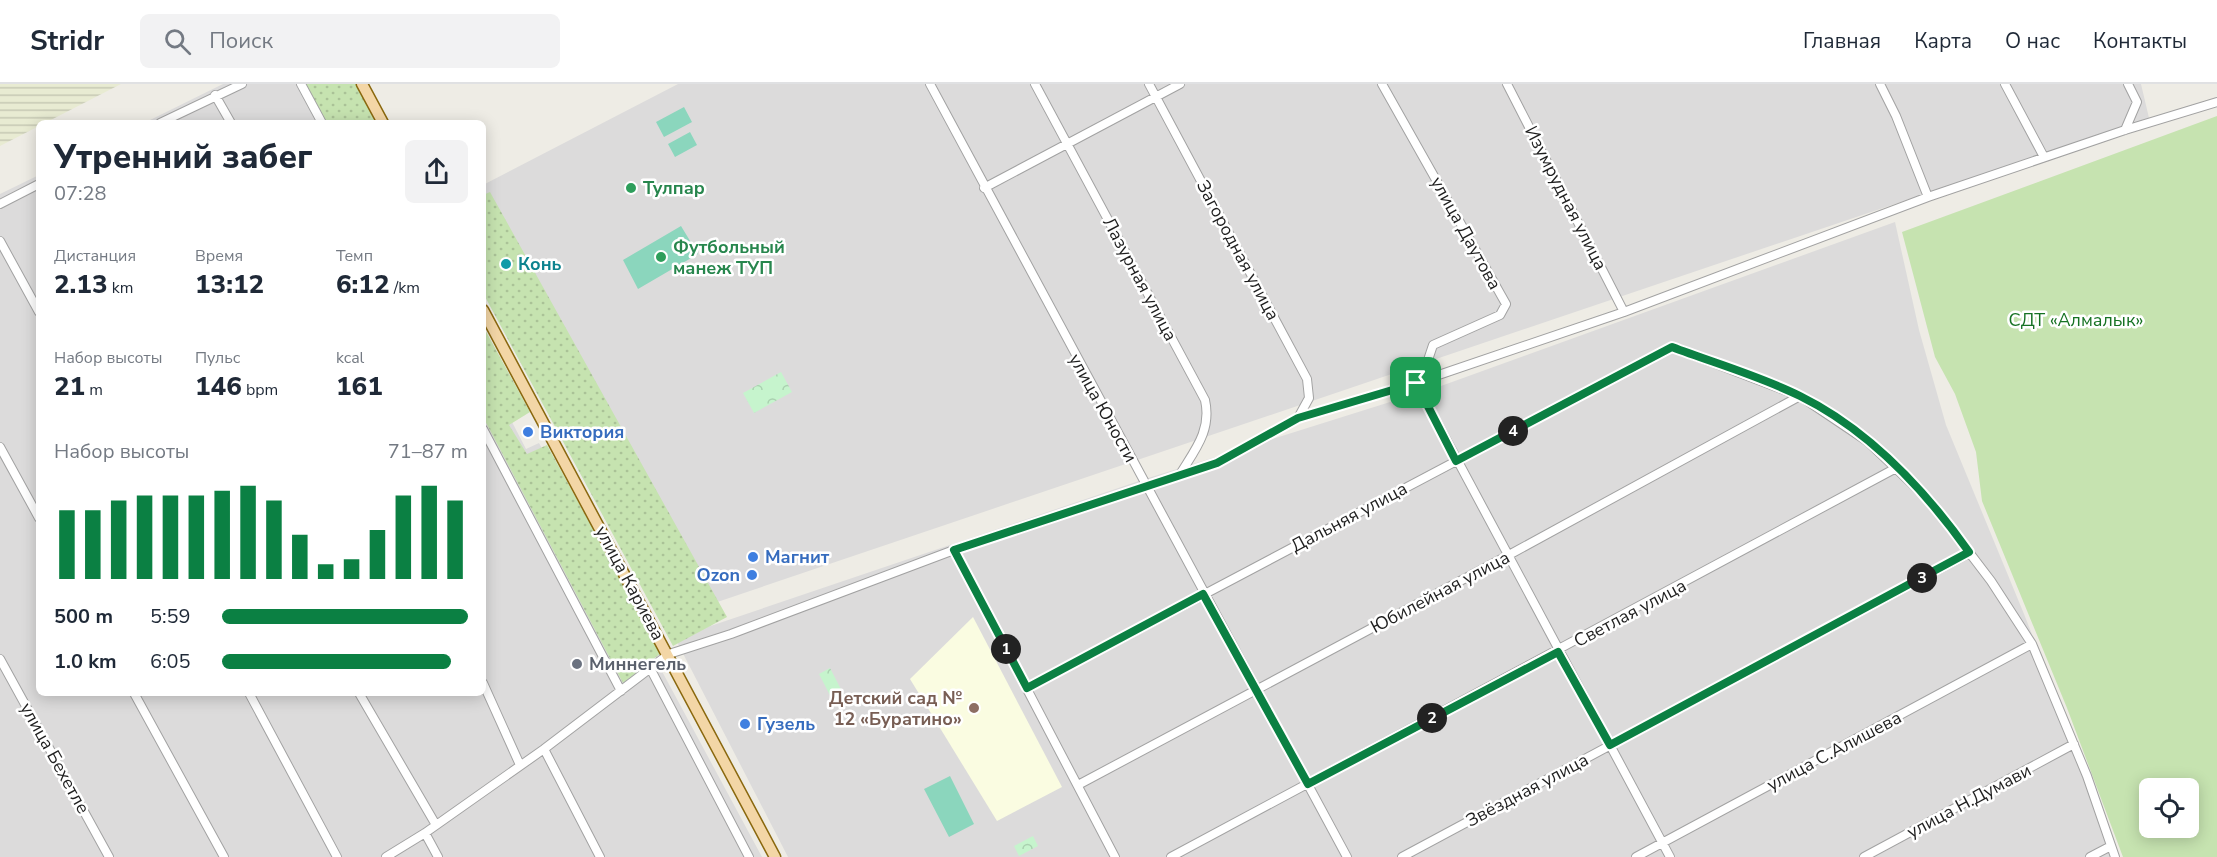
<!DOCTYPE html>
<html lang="ru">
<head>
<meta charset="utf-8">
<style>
  :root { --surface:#fff; --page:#f2f2f3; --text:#1f2937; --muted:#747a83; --line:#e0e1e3; --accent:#0b8043 }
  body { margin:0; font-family:"Nunito Sans",sans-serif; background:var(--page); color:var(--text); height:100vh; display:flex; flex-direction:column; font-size:22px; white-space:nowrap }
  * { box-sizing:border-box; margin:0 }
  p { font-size:20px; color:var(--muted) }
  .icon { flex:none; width:33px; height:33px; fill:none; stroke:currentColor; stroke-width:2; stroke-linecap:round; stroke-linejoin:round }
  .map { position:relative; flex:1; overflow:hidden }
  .panel { position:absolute; left:36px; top:36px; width:450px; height:576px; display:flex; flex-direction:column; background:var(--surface); border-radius:9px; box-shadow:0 3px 15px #0003 }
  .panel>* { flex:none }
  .buttons { position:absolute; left:2139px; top:694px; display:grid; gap:12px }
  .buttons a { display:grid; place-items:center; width:60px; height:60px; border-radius:9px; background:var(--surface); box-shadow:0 3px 15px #0003; font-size:30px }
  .pin { position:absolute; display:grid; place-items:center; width:51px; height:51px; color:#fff; margin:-26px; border-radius:12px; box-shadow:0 3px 9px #0006 }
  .km { position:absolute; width:30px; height:30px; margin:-15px; border-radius:50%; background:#222; color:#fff; font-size:16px; line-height:30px; text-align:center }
  .round { display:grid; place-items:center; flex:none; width:63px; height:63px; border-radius:9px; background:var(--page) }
  .overview { display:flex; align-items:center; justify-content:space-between; height:102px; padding:0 18px }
  h1 { font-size:33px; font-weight:800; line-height:45px }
  .figures { display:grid; grid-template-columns:repeat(3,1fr); gap:9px; height:102px; padding:6px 18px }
  .figures div { display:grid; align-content:center }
  .figures b { font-size:26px; font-weight:800 }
  .figures small { font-size:16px; font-weight:400 }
  .figures p { font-size:16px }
  .chart { height:168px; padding:12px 18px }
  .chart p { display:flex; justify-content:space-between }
  .chart svg { width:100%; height:108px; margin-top:6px; stroke:var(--accent); stroke-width:6 }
  ul { padding:0 18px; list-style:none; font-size:20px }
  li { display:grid; grid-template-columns:96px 72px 1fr; align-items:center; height:45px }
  li i { height:15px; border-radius:8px; background:var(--accent) }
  header { display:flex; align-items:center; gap:36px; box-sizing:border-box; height:84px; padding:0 30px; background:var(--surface); border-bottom:2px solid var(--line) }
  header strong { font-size:28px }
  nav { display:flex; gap:33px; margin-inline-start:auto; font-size:21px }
  .search { width:420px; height:54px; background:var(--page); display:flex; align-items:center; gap:15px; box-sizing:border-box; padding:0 21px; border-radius:9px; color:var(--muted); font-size:22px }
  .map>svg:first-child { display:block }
  .residential { fill:#dcdbdb }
  .education { fill:#fafce1 }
  .farmland { fill:url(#farmland-rules) }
  .grass { fill:url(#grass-dots) }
  .park { fill:url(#park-crowns) }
  .garden { fill:#c6e3b0; fill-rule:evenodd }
  .pitch { fill:#8bd6bd }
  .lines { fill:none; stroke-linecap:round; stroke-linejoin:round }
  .minor-casing { stroke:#a2a2a2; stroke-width:10 }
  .major-casing { stroke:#8a680e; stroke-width:13 }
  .minor { stroke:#fff; stroke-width:8 }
  .major { stroke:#f3d6a6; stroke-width:10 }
  .route-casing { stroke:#fff; stroke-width:12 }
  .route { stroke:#0b8043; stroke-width:8 }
  .leisure-dot { fill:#2e9e5b; stroke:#fff; stroke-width:2 }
  .culture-dot { fill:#0f9aa8; stroke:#fff; stroke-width:2 }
  .shop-dot { fill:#3f7fe0; stroke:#fff; stroke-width:2 }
  .worship-dot { fill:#6b7280; stroke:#fff; stroke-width:2 }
  .education-dot { fill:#8d6e63; stroke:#fff; stroke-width:2 }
  .labels { text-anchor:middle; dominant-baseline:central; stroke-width:5; stroke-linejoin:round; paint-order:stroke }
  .leisure-label { font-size:18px; font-weight:bold; fill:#27864d; stroke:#fff; text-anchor:start }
  .street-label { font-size:18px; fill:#1e1e1e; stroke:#fff }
  .culture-label { font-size:18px; font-weight:bold; fill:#0d838f; stroke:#fff; text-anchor:start }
  .park-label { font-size:18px; fill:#167223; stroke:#fff }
  .shop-label { font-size:18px; font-weight:bold; fill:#366cbe; stroke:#fff; text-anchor:start }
  .worship-label { font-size:18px; font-weight:bold; fill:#5b616d; stroke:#fff; text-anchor:start }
  .education-label { font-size:18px; font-weight:bold; fill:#785e54; stroke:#fff; text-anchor:end }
</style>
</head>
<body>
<header>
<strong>Stridr</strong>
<div class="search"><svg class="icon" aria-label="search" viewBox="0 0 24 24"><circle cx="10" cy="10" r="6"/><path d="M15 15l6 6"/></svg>Поиск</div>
<nav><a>Главная</a><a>Карта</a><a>О нас</a><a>Контакты</a></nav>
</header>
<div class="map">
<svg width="2217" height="773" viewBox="0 0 2217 773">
  <defs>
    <pattern id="farmland-rules" width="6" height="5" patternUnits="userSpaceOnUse" patternTransform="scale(1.5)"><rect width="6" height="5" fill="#e8ebd2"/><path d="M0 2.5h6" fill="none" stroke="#c7c9b4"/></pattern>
    <pattern id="grass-dots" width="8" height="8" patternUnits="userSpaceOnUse" patternTransform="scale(1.5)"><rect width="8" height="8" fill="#c6e3b0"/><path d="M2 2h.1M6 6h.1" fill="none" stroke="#aac297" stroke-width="1.8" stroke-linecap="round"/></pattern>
    <pattern id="park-crowns" width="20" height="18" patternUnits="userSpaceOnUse" patternTransform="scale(1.5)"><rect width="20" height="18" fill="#c6f4cd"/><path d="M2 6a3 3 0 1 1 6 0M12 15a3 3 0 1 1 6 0" fill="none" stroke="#aad1b0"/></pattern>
  </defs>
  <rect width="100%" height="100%" fill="#eeece5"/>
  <path class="residential" d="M 223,0 L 345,0 L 366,39 L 144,39 Z
    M 678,0 L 2141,0 L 2149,34 L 664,536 L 483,194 L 483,101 Z
    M 39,91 L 39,609 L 483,609 L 483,256 L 512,338 L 526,365 L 539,359 L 762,773 L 0,773 L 0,110 Z
    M 1895,138 L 1919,246 L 1946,341 L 2024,530 L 2119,773 L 788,773 L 675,554 L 1142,396 L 1441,302 Z"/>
  <path class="education" d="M 973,533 L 1062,703 L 997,737 L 910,595 Z"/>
  <path class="farmland" d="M 0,0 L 121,0 L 45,39 L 39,39 L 39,42 L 0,62 Z"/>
  <path class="grass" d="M 304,0 L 356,0 L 376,39 L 325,39 Z
    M 490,108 L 727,533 L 673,562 L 483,209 L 483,111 Z
    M 483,242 L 530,328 L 509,341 L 527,370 L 547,361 L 661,569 L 623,599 L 483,333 Z"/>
  <path class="park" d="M 781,288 L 792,308 L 754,329 L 743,309 Z
    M 830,584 L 846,615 L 835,621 L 819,590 Z
    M 1033,752 L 1038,762 L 1019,772 L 1014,762 Z"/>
  <path class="garden" d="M 2217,32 L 2217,773 L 2123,773 L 2067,624 L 1982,417 L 1976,368 L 1955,310 L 1935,273 L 1902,148 ZM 2150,705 L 2188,705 L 2188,744 L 2150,744 Z"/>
  <path class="pitch" d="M 684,23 L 692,38 L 664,53 L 656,38 Z
    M 690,48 L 697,61 L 675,73 L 668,60 Z
    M 681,142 L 698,170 L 638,205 L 623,176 Z
    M 950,692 L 974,740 L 949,753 L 924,705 Z"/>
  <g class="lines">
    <g class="minor-casing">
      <path id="minor" d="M 301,0 L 322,39
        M 930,0 L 1347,773
        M 1035,0 L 1205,316 C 1212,347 1194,367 1179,392
        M 1149,0 L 1307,295 L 1309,314 L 1298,334
        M 1382,0 L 1506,220 L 1500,231 L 1433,261 L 1421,297
        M 1507,0 L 1624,228
        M 1880,0 L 1896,32 L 1928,113
        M 2005,0 L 2044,73
        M 215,11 L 231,39
        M 160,39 L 242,0
        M 2125,46 L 2137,18 L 2128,0
        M 984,104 L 1180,0
        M 0,120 L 39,100
        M 0,157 L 39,228
        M 1416,299 L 1670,773
        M 483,345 L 621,607
        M 0,363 L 39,434
        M 954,466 L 1115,773
        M 0,575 L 109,773
        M 650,584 L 749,773
        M 483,599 L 520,681
        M 1027,604 L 1672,263 L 1800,312 L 1867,357 L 1930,417 L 1991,497 L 2032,560 L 2087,692 L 2115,773
        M 134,609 L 224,773
        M 249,609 L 337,773
        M 359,609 L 436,741
        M 544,665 L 600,773
        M 1078,701 L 1507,472 L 1800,312
        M 425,749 L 438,773
        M 386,773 L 425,749 L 544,665 L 669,570 L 731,550 L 954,466 L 1217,379 L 1298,334 L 1421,297 L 1624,228 L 1928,113 L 2125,46 L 2217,18
        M 1171,773 L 1898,383
        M 1402,773 L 1969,469
        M 1636,773 L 2032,560
        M 1864,773 L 2074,660
        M 2090,773 L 2111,762"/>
    </g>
    <g class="major-casing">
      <path id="major" d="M 362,0 L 383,39
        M 483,226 L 775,773"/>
    </g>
    <use href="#minor" class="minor"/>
    <use href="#major" class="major"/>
  </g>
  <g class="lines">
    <g class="route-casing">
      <path id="route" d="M 1672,263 C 1714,279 1760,292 1800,312 C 1869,346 1925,406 1969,468 L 1610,661 L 1558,568 L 1308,700 L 1203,510 L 1027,604 L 954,466 L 1217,379 L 1298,334 L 1416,299 L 1456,377 Z"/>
    </g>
    <use href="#route" class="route"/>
  </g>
  <g class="leisure-dot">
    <circle cx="631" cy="104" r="6"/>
    <circle cx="661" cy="173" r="6"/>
  </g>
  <circle class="culture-dot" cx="506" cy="180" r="6"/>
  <g class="shop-dot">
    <circle cx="528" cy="348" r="6"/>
    <circle cx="753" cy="473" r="6"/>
    <circle cx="752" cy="491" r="6"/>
    <circle cx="745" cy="640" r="6"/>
  </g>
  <circle class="worship-dot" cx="577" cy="580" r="6"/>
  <circle class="education-dot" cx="974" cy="624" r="6"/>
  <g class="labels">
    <g class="leisure-label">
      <text x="643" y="104">Тулпар</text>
      <text x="673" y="163">Футбольный<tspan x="673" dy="21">манеж ТУП</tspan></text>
    </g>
    <g class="street-label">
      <text transform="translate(1566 114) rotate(63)">Изумрудная улица</text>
      <text transform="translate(1466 149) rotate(61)">улица Даутова</text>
      <text transform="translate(1238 166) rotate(62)">Загородная улица</text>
      <text transform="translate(1140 195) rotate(62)">Лазурная улица</text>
      <text transform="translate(1103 324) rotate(61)">улица Юности</text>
      <text transform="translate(1349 433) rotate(-28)">Дальняя улица</text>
      <text transform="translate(630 499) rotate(62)">улица Кариева</text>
      <text transform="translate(1440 508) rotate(-28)">Юбилейная улица</text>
      <text transform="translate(1630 529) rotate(-28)">Светлая улица</text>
      <text transform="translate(1834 667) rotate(-28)">улица С.Алишева</text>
      <text transform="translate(55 674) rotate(61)">улица Бехетле</text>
      <text transform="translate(1527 706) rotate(-28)">Звёздная улица</text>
      <text transform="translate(1969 717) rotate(-28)">улица Н.Думави</text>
    </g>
    <g class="culture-label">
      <text x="518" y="180">Конь</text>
    </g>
    <g class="park-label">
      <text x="2076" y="236">СДТ «Алмалык»</text>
    </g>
    <g class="shop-label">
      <text x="540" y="348">Виктория</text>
      <text x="765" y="473">Магнит</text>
      <text x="740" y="491" text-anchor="end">Ozon</text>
      <text x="757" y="640">Гузель</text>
    </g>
    <g class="worship-label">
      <text x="589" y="580">Миннегель</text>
    </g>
    <g class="education-label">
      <text x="962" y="614">Детский сад №<tspan x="962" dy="21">12 «Буратино»</tspan></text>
    </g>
  </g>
</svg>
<div class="buttons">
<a><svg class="icon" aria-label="locate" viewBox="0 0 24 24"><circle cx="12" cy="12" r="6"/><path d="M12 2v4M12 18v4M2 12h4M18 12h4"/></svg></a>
</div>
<div class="pin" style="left:1416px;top:299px;background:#1e9e55"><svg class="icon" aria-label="arrive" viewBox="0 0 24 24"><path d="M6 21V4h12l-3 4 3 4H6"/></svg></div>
<b class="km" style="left:1006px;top:565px">1</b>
<b class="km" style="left:1432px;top:634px">2</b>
<b class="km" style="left:1922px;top:494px">3</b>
<b class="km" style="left:1513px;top:347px">4</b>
<section class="panel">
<div class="overview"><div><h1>Утренний забег</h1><p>07:28</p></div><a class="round"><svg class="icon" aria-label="share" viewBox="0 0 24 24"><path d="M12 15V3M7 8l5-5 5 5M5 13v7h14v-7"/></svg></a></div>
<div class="figures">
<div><p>Дистанция</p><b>2.13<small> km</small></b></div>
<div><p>Время</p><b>13:12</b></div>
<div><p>Темп</p><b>6:12<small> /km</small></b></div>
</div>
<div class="figures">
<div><p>Набор высоты</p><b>21<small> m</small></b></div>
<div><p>Пульс</p><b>146<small> bpm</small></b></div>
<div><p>kcal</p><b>161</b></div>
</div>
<div class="chart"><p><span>Набор высоты</span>71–87 m</p>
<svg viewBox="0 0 160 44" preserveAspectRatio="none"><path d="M5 44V16M15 44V16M25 44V12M35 44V10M45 44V10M55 44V10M65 44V8M75 44V6M85 44V12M95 44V26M105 44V38M115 44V36M125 44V24M135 44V10M145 44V6M155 44V12"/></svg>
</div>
<ul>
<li><b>500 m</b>5:59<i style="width:100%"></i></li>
<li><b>1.0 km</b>6:05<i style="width:93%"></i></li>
</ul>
</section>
</div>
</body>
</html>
